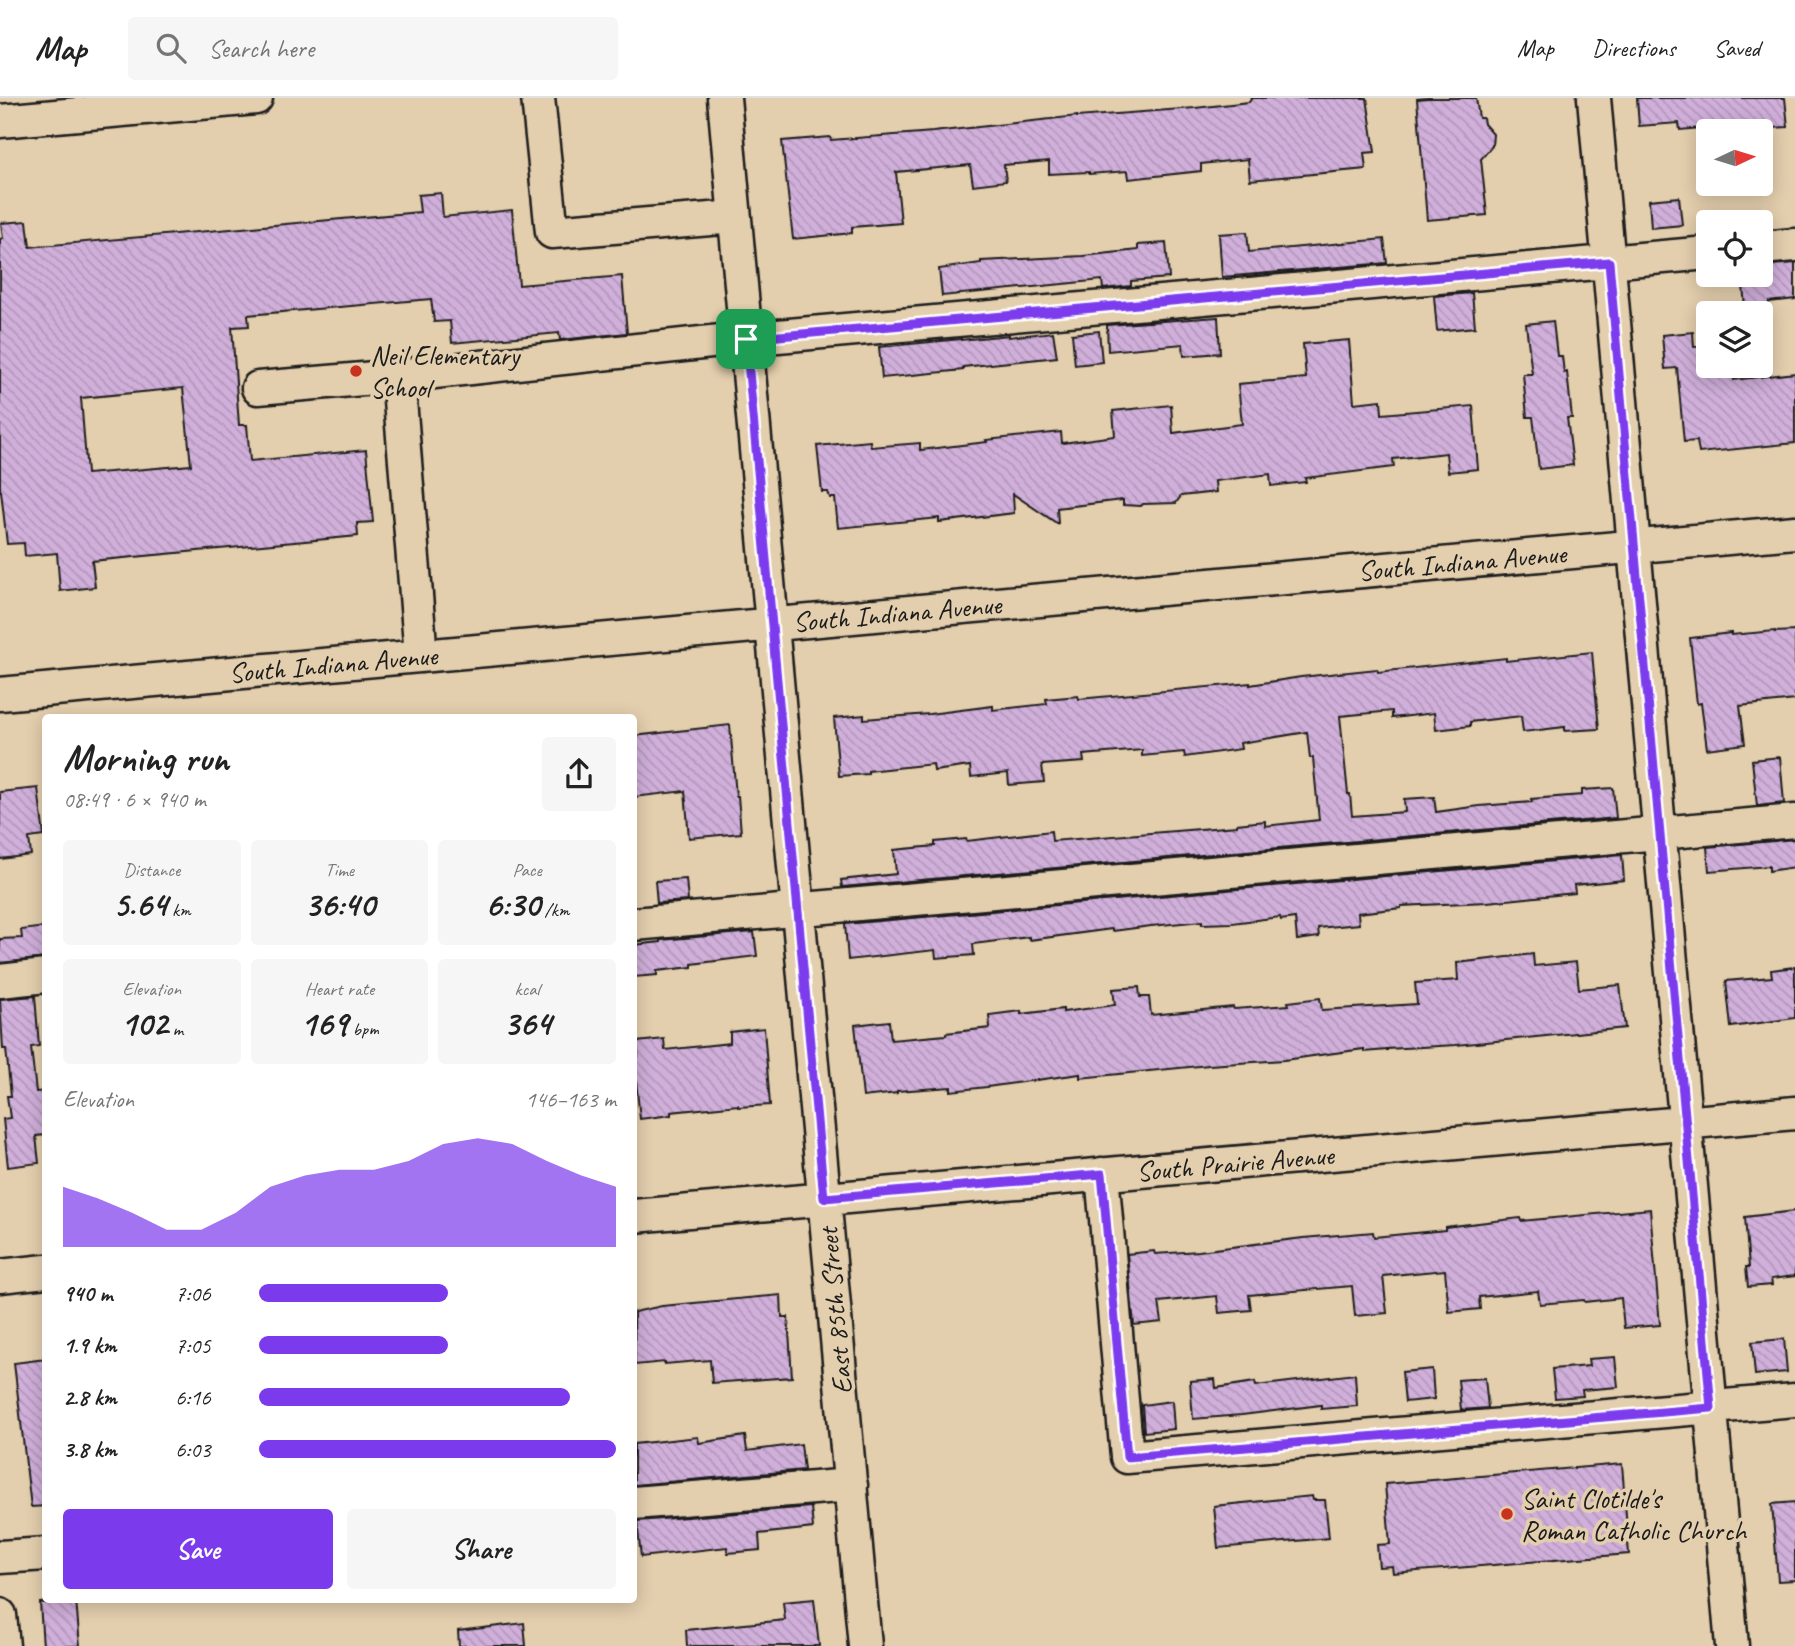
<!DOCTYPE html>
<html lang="en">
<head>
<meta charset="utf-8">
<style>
  :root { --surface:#fff; --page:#f6f6f6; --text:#222; --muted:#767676; --line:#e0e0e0; --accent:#7c3aed }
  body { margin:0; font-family:Caveat,sans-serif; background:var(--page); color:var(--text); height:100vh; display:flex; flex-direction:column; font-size:26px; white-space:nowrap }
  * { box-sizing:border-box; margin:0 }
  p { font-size:23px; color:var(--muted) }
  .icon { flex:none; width:38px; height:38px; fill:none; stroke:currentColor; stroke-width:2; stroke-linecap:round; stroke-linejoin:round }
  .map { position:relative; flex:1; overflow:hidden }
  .drawer { position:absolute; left:42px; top:616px; width:595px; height:889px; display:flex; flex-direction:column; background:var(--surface); border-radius:7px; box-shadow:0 4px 18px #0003 }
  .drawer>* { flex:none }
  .needle { width:46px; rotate:86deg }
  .fabs { position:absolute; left:1696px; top:21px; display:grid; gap:14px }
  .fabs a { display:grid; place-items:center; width:77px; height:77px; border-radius:7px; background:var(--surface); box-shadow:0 4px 18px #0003; font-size:35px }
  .pin { position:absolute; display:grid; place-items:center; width:60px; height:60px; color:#fff; margin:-30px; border-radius:14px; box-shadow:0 4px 10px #0006 }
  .round { display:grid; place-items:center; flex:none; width:74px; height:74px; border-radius:7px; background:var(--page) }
  .headline { display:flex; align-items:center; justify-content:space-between; height:119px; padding:0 21px }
  h1 { font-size:38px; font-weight:700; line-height:52px }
  .figures { display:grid; grid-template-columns:repeat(3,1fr); gap:10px; height:119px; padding:7px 21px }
  .figures div { display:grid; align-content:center; border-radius:7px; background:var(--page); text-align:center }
  .figures b { font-size:35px; font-weight:700 }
  .figures small { font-size:19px; font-weight:400 }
  .figures p { font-size:19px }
  .chart { height:196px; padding:14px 21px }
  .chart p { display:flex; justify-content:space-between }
  .chart svg { width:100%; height:126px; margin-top:7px; fill:var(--accent); opacity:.7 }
  .cta { display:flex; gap:14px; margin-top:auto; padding:14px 21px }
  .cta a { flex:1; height:80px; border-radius:7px; background:var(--accent); color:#fff; font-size:28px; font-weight:700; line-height:80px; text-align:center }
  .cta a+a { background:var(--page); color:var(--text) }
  ul { padding:0 21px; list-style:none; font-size:23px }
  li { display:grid; grid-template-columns:112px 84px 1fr; align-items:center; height:52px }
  li i { height:18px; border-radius:9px; background:var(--accent) }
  header { display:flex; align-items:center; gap:42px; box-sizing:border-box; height:98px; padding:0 35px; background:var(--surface); border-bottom:2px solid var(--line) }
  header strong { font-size:33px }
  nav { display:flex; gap:38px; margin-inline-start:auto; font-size:24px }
  .search { width:490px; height:63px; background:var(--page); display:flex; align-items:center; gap:18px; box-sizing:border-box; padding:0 24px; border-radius:7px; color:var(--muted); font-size:26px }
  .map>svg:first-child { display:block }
  .building { fill:url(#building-back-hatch); stroke:#1c1c1c; stroke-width:2; fill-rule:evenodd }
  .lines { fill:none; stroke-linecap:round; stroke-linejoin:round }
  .minor-casing { stroke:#1c1c1c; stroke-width:37 }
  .minor { stroke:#e3cead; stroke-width:32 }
  .route-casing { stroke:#fff; stroke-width:14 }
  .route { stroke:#7c3aed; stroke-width:9 }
  .poi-dot { fill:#c8321e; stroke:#e3cead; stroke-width:2.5 }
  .labels { text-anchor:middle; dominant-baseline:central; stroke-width:7; stroke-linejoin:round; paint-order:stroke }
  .poi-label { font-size:28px; fill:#1c1c1c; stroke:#e3cead; text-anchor:start }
  .street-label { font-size:28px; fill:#1c1c1c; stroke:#e3cead }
</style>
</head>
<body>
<header>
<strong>Map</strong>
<div class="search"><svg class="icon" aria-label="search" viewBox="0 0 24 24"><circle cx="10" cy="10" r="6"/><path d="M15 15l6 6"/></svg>Search here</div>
<nav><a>Map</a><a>Directions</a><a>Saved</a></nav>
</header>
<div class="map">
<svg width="1795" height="1548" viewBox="0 0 1795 1548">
  <defs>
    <pattern id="building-back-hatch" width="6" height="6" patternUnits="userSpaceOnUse" patternTransform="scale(1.75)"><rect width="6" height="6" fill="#d0afda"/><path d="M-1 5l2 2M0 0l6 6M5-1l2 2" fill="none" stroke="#b296ba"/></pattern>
  </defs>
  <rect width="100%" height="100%" fill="#e3cead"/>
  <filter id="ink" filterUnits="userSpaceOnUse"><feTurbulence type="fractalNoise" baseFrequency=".0143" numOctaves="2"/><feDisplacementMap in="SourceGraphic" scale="14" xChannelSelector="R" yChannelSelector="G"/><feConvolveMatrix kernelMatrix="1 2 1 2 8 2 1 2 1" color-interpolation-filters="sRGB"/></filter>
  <g filter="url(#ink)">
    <path class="building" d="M 1252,0 L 1367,0 L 1375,54 L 1364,55 L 1366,71 L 1250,82 L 1248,61 L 1201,66 L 1201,73 L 1129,81 L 1128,73 L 1089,76 L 1089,74 L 1049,76 L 1049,63 L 1004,67 L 1006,83 L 973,87 L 970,67 L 896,74 L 901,125 L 852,129 L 852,135 L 793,141 L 782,43 L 830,39 L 831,42 L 933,34 L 1077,18 L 1077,19 L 1195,10 L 1249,4 Z
      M 1428,0 L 1476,0 L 1479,20 L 1483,20 L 1484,26 L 1493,36 L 1492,48 L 1481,61 L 1487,117 L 1427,122 L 1417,1 Z
      M 1637,0 L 1785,0 L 1788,29 L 1723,33 L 1723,28 L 1680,32 L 1679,25 L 1639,28 Z
      M 441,95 L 443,119 L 512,112 L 519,187 L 622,178 L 627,235 L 560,242 L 559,235 L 452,245 L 450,223 L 434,224 L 431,201 L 248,217 L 249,228 L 232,229 L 239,327 L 247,327 L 250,363 L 366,352 L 373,424 L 357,425 L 358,438 L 92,463 L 95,489 L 60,493 L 57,455 L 25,458 L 24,445 L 7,446 L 1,393 L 0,393 L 0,141 L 3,140 L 1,125 L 27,123 L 30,149 L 420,114 L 418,97 ZM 183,290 L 191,367 L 87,376 L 81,300 Z
      M 1679,99 L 1682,127 L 1651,130 L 1649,102 Z
      M 1247,134 L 1249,154 L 1384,141 L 1387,165 L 1222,179 L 1219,136 Z
      M 1166,145 L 1169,180 L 1131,183 L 1131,188 L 1103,191 L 1102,182 L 942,198 L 939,171 L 981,165 L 981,163 L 1083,158 L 1138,152 L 1138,147 Z
      M 1795,165 L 1795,201 L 1769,204 L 1769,206 L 1745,209 L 1742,177 L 1760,177 L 1760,168 Z
      M 1472,195 L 1475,229 L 1437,233 L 1434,198 Z
      M 1218,219 L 1220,255 L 1184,258 L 1183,246 L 1108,253 L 1107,227 Z
      M 1553,223 L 1557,258 L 1562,258 L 1564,275 L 1567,274 L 1572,320 L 1567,320 L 1573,367 L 1539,371 L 1533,319 L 1527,319 L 1523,276 L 1532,276 L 1526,226 Z
      M 1099,233 L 1102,264 L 1075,267 L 1072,236 Z
      M 1053,234 L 1057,259 L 963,269 L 963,272 L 882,280 L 879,249 L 961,241 L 961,242 L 1009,237 L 1009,239 Z
      M 1693,234 L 1694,249 L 1708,248 L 1708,268 L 1733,268 L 1734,282 L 1795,275 L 1795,345 L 1699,355 L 1697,343 L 1684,344 L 1677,270 L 1665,271 L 1662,237 Z
      M 1349,242 L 1354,305 L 1381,302 L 1382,316 L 1473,308 L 1478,371 L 1448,374 L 1446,355 L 1393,361 L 1394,369 L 1305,380 L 1306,384 L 1271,388 L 1270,376 L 1215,383 L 1216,394 L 1181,398 L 1176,405 L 1143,406 L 1141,408 L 1123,407 L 1123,402 L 1057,410 L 1058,426 L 1013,396 L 1014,415 L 939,424 L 939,420 L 838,430 L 835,400 L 830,400 L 828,394 L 822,394 L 817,348 L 870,343 L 871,349 L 920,345 L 920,352 L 987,344 L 986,342 L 1061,334 L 1062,345 L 1115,338 L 1113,313 L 1171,307 L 1173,335 L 1242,326 L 1238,286 L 1306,280 L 1303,246 Z
      M 1775,533 L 1775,534 L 1795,533 L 1795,602 L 1740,608 L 1745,646 L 1707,651 L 1701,605 L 1697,606 L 1690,540 L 1731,535 L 1731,537 Z
      M 1592,554 L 1599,631 L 1565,633 L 1565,629 L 1523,634 L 1521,618 L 1470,624 L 1470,628 L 1436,632 L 1434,615 L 1392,620 L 1392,613 L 1340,618 L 1348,696 L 1350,696 L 1352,718 L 1405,714 L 1404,701 L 1434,699 L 1436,714 L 1479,708 L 1532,704 L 1531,701 L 1582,697 L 1582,692 L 1613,690 L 1616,720 L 842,789 L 841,782 L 896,776 L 894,752 L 935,748 L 935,744 L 966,741 L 967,743 L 1051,733 L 1052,743 L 1237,728 L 1237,726 L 1265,723 L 1265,728 L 1319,722 L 1313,660 L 1310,660 L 1307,634 L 1240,645 L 1241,651 L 1185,659 L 1184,654 L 1142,658 L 1142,652 L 1083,657 L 1084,664 L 1042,667 L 1044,684 L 1009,687 L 1008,675 L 971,679 L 970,668 L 934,673 L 933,666 L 868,673 L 868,676 L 839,678 L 834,620 L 864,617 L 864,621 L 929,616 L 993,608 L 993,612 L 1047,606 L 1046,601 L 1078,598 L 1079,601 L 1250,585 L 1250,587 L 1301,579 L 1377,571 L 1378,574 L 1506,560 L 1506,563 Z
      M 730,627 L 736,698 L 738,698 L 741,735 L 689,740 L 685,693 L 634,699 L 634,638 Z
      M 1780,659 L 1784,705 L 1757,708 L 1752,662 Z
      M 38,690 L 44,738 L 29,740 L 31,757 L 0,761 L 0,694 Z
      M 1795,741 L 1795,769 L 1769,773 L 1769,768 L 1709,773 L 1707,749 Z
      M 1622,757 L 1624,782 L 1574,787 L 1575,795 L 1487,804 L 1401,808 L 1401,810 L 1358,815 L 1359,826 L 1318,830 L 1319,839 L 1297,842 L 1295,820 L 1281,822 L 1280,819 L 1232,825 L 1202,826 L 1202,823 L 1151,828 L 1112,833 L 1112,831 L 1029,842 L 1029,839 L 973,846 L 974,857 L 936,860 L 935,852 L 848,862 L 845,826 Z
      M 686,781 L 688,803 L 657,805 L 655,783 Z
      M 46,829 L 46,860 L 0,865 L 0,841 L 22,840 L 21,832 Z
      M 754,834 L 757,858 L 692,866 L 692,869 L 657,873 L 657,877 L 634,879 L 634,847 L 661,844 L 661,842 Z
      M 1533,856 L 1534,868 L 1576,864 L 1579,891 L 1620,887 L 1625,930 L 1456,947 L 1387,951 L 1387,952 L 1364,954 L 1364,951 L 1284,962 L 1209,967 L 1080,980 L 1080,976 L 987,989 L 951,993 L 951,989 L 897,993 L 897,995 L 863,999 L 855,927 L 889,923 L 891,942 L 946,937 L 946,935 L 990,930 L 989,917 L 1021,913 L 1021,916 L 1063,911 L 1063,914 L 1115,907 L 1113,891 L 1139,889 L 1140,899 L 1149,899 L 1151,917 L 1233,909 L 1234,911 L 1289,907 L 1288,904 L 1320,900 L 1322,912 L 1417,906 L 1415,885 L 1458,882 L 1457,865 Z
      M 1795,869 L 1795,920 L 1731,929 L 1726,883 L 1772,879 L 1771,872 Z
      M 35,898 L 39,948 L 31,949 L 36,994 L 46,993 L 46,1037 L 36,1038 L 39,1065 L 8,1069 L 3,1021 L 10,1020 L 7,998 L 11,998 L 6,951 L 3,951 L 0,901 Z
      M 764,930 L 770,1007 L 738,1009 L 738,1007 L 671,1014 L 671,1017 L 640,1021 L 634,963 L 634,960 L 638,959 L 637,944 L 664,941 L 665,952 L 730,945 L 730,934 Z
      M 1650,1111 L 1660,1227 L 1624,1230 L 1621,1200 L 1585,1204 L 1584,1202 L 1540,1206 L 1538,1193 L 1479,1199 L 1480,1211 L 1449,1214 L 1445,1172 L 1383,1178 L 1387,1215 L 1355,1218 L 1352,1188 L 1249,1197 L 1251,1212 L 1219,1215 L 1217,1198 L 1159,1204 L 1162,1224 L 1134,1227 L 1127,1156 L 1154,1153 L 1155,1156 L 1199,1153 L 1303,1140 L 1373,1134 L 1374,1139 L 1445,1132 L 1445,1129 L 1520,1120 L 1521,1123 Z
      M 1795,1113 L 1795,1178 L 1771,1181 L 1772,1187 L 1748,1189 L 1746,1169 L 1749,1169 L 1745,1119 Z
      M 781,1197 L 782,1219 L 788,1219 L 792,1279 L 712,1285 L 710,1262 L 665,1266 L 665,1264 L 635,1267 L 634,1214 L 662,1208 Z
      M 1784,1241 L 1787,1274 L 1755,1277 L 1752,1244 Z
      M 1615,1259 L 1618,1289 L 1582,1292 L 1583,1298 L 1555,1300 L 1552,1271 L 1589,1268 L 1588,1261 Z
      M 46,1261 L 46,1408 L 31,1409 L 14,1265 Z
      M 1432,1271 L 1434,1301 L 1405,1304 L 1402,1274 Z
      M 1355,1276 L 1357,1308 L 1321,1311 L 1321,1307 L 1242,1317 L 1193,1321 L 1190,1283 L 1215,1281 L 1216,1290 L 1255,1284 L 1256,1288 Z
      M 1485,1280 L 1488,1310 L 1461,1312 L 1458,1282 Z
      M 1172,1303 L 1174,1331 L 1144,1334 L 1142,1307 Z
      M 745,1338 L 747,1353 L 801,1346 L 804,1372 L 634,1387 L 634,1346 L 698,1339 L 699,1345 Z
      M 1622,1366 L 1629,1456 L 1393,1475 L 1392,1468 L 1379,1469 L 1377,1447 L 1390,1446 L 1385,1386 Z
      M 1312,1398 L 1313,1402 L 1325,1402 L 1329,1440 L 1218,1450 L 1214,1408 Z
      M 1795,1404 L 1795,1482 L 1778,1483 L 1772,1406 Z
      M 811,1409 L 813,1430 L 759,1436 L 760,1452 L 728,1455 L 727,1449 L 641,1459 L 637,1423 Z
      M 814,1501 L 819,1548 L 687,1548 L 686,1532 L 785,1522 L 783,1504 Z
      M 76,1502 L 80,1548 L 43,1548 L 40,1505 Z
      M 524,1525 L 526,1548 L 459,1548 L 458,1533 Z"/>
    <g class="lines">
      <g class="minor-casing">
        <path id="minor" d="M 538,0 L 552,134 L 735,119
          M 724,0 L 865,1548
          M 1594,0 L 1732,1548
          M 0,23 L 256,0
          M 1760,150 L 1795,147
          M 398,278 L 711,244 L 1708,155
          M 258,290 L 398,278 L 421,558
          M 0,596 L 1795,434
          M 634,826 L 1795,723
          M 0,883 L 46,878
          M 1102,1076 L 1127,1359 L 1795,1302
          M 634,1118 L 1795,1015
          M 0,1178 L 46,1173
          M 634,1405 L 851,1387
          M 0,1459 L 46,1456
          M 0,1517 L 3,1548"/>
      </g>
      <use href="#minor" class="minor"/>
    </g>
  </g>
  <g class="lines" filter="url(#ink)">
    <g class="route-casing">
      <path id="route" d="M 1609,164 L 1711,1310 L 1127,1359 L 1102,1076 L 824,1100 L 746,241 Z"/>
    </g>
    <use href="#route" class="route"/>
  </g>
  <g class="poi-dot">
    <circle cx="356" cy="273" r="7"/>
    <circle cx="1507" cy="1416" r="7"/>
  </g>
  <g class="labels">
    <g class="poi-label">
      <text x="370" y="257">Neil Elementary<tspan x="370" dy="32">School</tspan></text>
      <text x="1521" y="1400">Saint Clotilde's<tspan x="1521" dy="32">Roman Catholic Church</tspan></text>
    </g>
    <g class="street-label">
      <text transform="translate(1462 464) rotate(-5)">South Indiana Avenue</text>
      <text transform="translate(897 515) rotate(-5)">South Indiana Avenue</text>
      <text transform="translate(333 566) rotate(-5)">South Indiana Avenue</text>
      <text transform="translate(1235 1065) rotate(-5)">South Prairie Avenue</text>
      <text transform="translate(835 1213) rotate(-95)">East 85th Street</text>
    </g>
  </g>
</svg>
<div class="fabs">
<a><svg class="needle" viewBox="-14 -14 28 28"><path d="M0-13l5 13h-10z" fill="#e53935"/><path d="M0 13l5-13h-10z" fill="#767676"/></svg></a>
<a><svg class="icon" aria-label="locate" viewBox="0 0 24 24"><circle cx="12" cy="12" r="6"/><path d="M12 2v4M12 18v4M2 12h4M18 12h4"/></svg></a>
<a><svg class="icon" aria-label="layers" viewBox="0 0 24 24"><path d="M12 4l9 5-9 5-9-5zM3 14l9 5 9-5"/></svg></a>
</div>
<div class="pin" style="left:746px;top:241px;background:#1e9e55"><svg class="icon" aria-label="arrive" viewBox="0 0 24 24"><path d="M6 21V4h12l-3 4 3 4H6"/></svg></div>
<section class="drawer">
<div class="headline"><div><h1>Morning run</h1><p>08:49 · 6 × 940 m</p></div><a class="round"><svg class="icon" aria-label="share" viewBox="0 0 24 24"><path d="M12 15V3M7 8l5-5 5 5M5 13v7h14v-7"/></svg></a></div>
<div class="figures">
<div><p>Distance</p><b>5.64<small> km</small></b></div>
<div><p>Time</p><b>36:40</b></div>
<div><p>Pace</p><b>6:30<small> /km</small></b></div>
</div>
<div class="figures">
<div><p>Elevation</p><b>102<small> m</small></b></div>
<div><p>Heart rate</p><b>169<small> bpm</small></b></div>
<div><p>kcal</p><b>364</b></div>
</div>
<div class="chart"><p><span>Elevation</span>146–163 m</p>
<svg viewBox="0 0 160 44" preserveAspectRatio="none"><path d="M0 44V23L10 27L20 32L30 38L40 38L50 32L60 23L70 19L80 17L90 17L100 14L110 8L120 6L130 8L140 14L150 19L160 23V44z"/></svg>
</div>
<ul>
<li><b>940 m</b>7:06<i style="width:53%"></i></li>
<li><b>1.9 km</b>7:05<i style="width:53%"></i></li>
<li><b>2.8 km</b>6:16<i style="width:87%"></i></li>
<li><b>3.8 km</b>6:03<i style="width:100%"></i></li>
</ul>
<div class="cta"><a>Save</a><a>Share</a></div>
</section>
</div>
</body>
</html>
